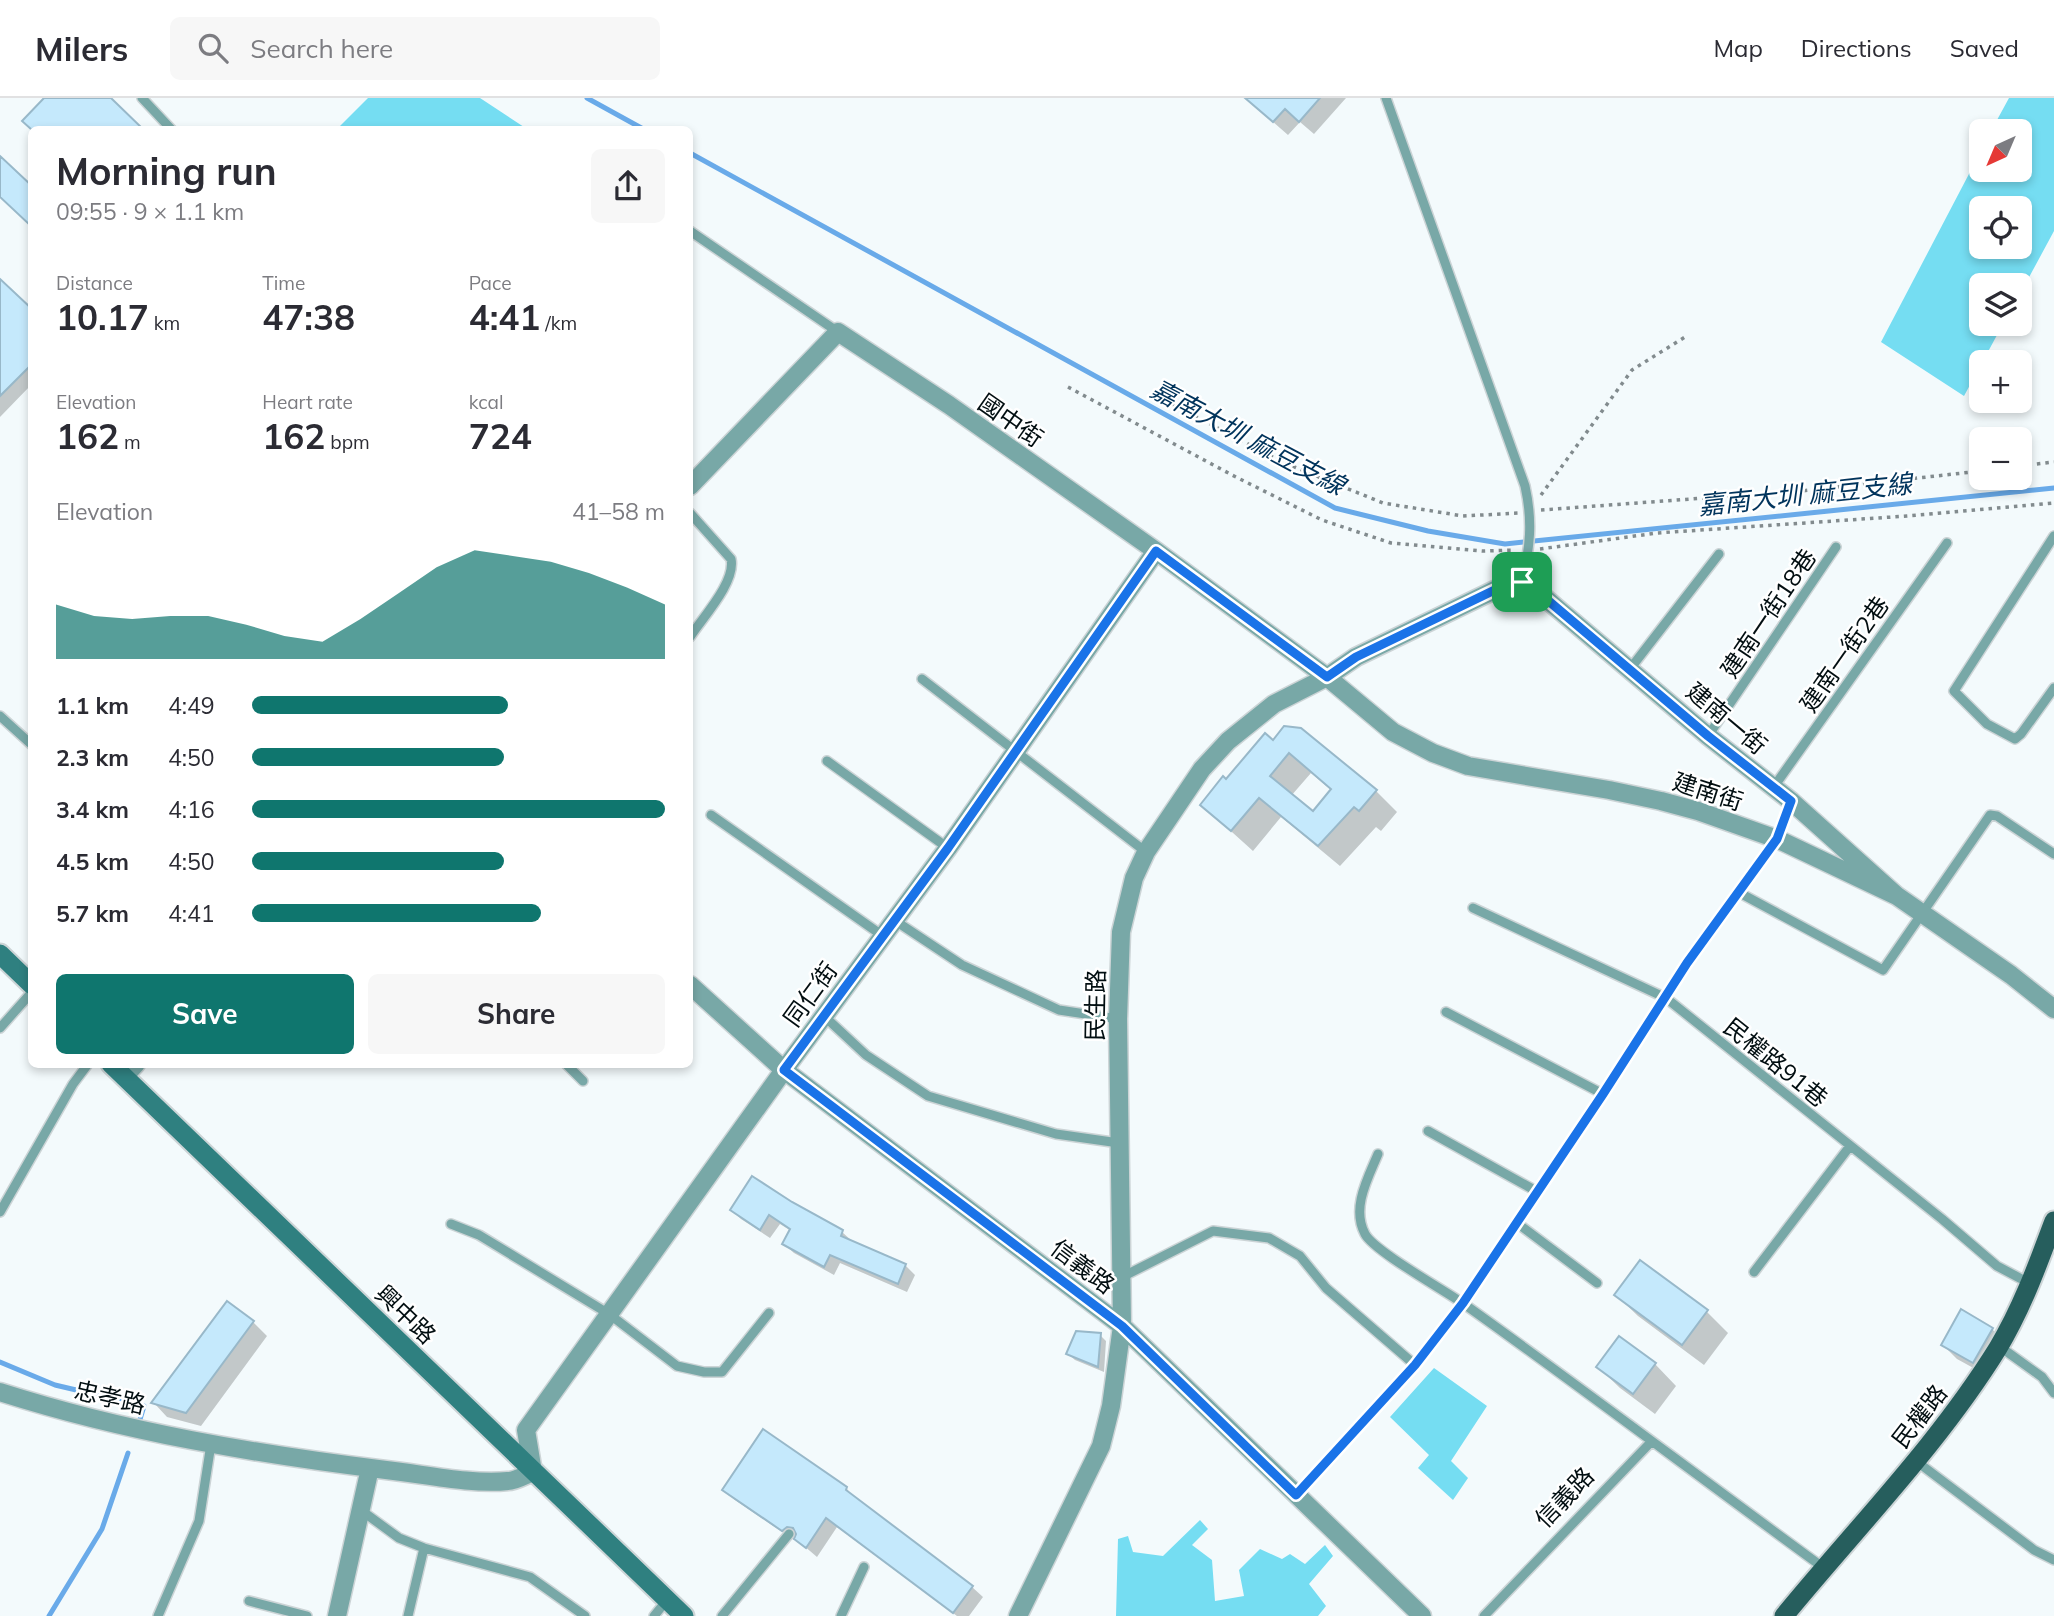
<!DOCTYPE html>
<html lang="en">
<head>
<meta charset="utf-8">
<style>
  :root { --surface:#fff; --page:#f7f7f7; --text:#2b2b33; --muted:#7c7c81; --line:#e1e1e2; --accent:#0f766e }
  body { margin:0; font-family:Mulish,"Noto Sans TC",sans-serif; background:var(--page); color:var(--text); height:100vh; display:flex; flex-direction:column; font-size:26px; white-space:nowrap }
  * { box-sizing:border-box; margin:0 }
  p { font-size:23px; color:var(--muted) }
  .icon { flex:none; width:38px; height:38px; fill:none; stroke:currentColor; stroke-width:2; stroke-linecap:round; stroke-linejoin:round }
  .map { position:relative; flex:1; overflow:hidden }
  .panel { position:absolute; left:28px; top:28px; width:665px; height:942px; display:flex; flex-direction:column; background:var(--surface); border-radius:10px; box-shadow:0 4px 10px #0003 }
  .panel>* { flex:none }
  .needle { width:46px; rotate:224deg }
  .fabs { position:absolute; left:1969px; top:21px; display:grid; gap:14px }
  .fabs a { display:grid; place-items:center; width:63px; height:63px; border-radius:10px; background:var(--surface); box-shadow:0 4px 10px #0003; font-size:35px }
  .pin { position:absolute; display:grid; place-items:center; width:60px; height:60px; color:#fff; margin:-30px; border-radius:14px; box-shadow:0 4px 10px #0006 }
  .round { display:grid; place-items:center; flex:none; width:74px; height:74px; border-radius:10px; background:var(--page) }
  .summary { display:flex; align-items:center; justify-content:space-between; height:119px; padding:0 28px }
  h1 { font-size:38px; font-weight:700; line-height:52px }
  .figures { display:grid; grid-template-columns:repeat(3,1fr); gap:10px; height:119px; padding:7px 28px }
  .figures div { display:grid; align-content:center }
  .figures b { font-size:35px; font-weight:700 }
  .figures small { font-size:19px; font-weight:400 }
  .figures p { font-size:19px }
  .chart { height:196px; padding:14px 28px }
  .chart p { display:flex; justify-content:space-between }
  .chart svg { width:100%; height:126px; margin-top:7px; fill:var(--accent); opacity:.7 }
  .cta { display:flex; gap:14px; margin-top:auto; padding:14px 28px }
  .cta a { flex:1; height:80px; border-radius:10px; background:var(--accent); color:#fff; font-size:28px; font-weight:700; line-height:80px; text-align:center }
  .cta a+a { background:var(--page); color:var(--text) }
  ul { padding:0 28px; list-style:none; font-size:23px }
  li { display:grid; grid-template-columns:112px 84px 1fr; align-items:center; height:52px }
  li i { height:18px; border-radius:9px; background:var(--accent) }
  header { display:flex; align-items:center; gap:42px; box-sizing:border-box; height:98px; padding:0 35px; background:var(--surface); border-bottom:2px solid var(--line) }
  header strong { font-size:33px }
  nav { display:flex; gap:38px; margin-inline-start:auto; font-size:24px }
  .search { width:490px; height:63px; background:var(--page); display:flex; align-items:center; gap:18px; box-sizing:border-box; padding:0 24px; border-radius:10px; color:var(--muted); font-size:26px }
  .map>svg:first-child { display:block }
  .green { fill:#75ddf2; fill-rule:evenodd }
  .shadow { fill:#0003; fill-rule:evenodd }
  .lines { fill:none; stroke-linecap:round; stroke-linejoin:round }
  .stream { stroke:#69aae9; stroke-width:5 }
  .building { fill:#c5e9fc; stroke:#98b8c9; stroke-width:2; fill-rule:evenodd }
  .service-casing { stroke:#ccd4d6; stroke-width:12 }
  .minor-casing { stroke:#ccd4d6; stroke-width:21 }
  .secondary-casing { stroke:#ccd4d6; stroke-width:23 }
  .primary-casing { stroke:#ccd4d6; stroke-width:23 }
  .path { stroke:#828b8e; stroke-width:3.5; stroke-dasharray:3.5 5; stroke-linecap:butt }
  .service { stroke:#78a8a7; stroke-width:9 }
  .minor { stroke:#78a8a7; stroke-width:18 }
  .secondary { stroke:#2f8080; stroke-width:19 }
  .primary { stroke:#265e5d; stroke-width:19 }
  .route-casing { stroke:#fff; stroke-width:14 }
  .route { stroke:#1a73e8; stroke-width:9 }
  .labels { text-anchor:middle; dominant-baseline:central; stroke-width:5; stroke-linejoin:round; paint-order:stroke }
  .street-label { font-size:24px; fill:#020e11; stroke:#fff }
  .water-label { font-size:26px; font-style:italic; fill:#01345c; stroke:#fff }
</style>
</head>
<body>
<header>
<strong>Milers</strong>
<div class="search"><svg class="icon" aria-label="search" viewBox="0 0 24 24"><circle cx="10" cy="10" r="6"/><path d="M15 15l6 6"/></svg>Search here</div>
<nav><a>Map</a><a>Directions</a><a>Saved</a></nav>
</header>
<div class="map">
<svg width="2054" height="1518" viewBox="0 0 2054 1518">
  <rect width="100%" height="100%" fill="#f3fafc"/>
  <path class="green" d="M 368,0 L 480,0 L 527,31 L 337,31 Z
    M 2009,0 L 2054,0 L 2054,133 L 2020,196 L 2020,187 L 1981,187 L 1981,226 L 2003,226 L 1964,298 L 1881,244 L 1981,53 L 1981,72 L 2020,72 L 2020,33 L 1991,33 ZM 1981,110 L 2020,110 L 2020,149 L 1981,149 Z
    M 1434,1270 L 1487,1308 L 1451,1363 L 1468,1380 L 1453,1402 L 1418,1370 L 1429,1357 L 1390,1319 Z
    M 1200,1422 L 1208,1431 L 1192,1447 L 1212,1462 L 1215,1503 L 1244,1498 L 1239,1472 L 1260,1451 L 1282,1461 L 1290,1456 L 1305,1466 L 1325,1447 L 1333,1458 L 1309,1486 L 1326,1508 L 1318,1518 L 1116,1518 L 1118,1441 L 1128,1438 L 1133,1454 L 1163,1458 Z"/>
  <path class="shadow" d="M 1246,0 L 1346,0 L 1314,36 L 1300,24 L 1288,37 Z
    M 0,183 L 32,214 L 32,286 L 0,319 Z
    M 1300,632 L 1376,693 L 1397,714 L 1381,733 L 1376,729 L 1340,768 L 1281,719 L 1253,753 L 1202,707 L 1273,644 ZM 1311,675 L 1332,693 L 1313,716 L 1291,698 Z
    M 791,1106 L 842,1134 L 852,1143 L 905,1167 L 915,1177 L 907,1194 L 840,1165 L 834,1177 L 794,1155 L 784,1146 L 791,1133 L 780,1126 L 770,1140 L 741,1121 L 732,1112 Z
    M 1616,1197 L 1707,1214 L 1728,1235 L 1704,1267 L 1638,1218 Z
    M 228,1205 L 253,1224 L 267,1238 L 201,1328 L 167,1319 L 154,1305 Z
    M 1992,1231 L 2006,1245 L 1988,1278 L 1957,1261 L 1943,1247 Z
    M 1100,1237 L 1106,1243 L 1104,1274 L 1075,1262 L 1068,1256 Z
    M 1655,1266 L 1676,1288 L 1655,1316 L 1620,1290 L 1598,1269 Z
    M 846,1390 L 856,1402 L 972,1489 L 983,1499 L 969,1518 L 957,1518 L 837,1429 L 817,1459 L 796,1441 L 794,1442 L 735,1402 L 724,1392 Z"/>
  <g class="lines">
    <path class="stream" d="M 587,0 L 645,32
      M 690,55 L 1335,410 L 1428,433 L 1505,446 L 2054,390
      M 0,1264 L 55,1287 L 144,1308 L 138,1328
      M 49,1518 L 102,1431 L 128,1355"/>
  </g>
  <path class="building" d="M 44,0 L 111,0 L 144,32 L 32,32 L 22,23 Z
    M 1245,0 L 1320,0 L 1299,24 L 1285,11 L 1273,24 Z
    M 0,58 L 32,88 L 32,129 L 0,99 Z
    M 0,181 L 32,211 L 32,266 L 0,298 Z
    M 1284,628 L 1301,630 L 1377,692 L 1359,713 L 1354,709 L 1318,748 L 1259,700 L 1231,733 L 1200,707 L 1223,678 L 1226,681 L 1265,635 L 1273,642 ZM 1289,655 L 1331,691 L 1313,713 L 1270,678 Z
    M 752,1078 L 792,1104 L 843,1132 L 841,1138 L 906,1166 L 898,1186 L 830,1157 L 824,1169 L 782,1146 L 790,1131 L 769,1117 L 760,1132 L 730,1112 Z
    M 1640,1162 L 1708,1212 L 1682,1247 L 1614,1197 Z
    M 227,1203 L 254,1223 L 186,1315 L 151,1305 Z
    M 1961,1211 L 1993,1230 L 1973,1265 L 1941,1247 Z
    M 1076,1233 L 1101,1235 L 1098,1269 L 1066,1256 Z
    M 1619,1238 L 1656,1265 L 1633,1296 L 1596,1269 Z
    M 763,1331 L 847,1389 L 846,1392 L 973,1488 L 953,1515 L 826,1420 L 806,1450 L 794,1441 L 796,1436 L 793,1430 L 787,1429 L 782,1433 L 722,1392 Z"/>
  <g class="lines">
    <g class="service-casing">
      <path id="service" d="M 142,0 L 172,32
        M 1386,0 L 1525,388 C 1533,424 1530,449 1522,484
        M 690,133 L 838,234
        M 690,415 L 731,461 C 736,484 703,519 690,539
        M 2054,438 L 1954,593 L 1987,626 L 2015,641 L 2021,636 L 2054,590
        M 1630,571 L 1719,456
        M 922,581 L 1146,754
        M 0,618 L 32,647
        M 1708,638 L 1836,449
        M 827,663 L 948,750
        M 1773,690 L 1947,445
        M 711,717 L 883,838
        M 1738,794 L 1883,872 L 1990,717 L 1997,718 L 2054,756
        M 1473,810 L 1666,900 L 1942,1121 L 1997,1168 L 2029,1185
        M 894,822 L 962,867 L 1059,912 L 1118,921
        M 1446,914 L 1603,996
        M 824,918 L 866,957 L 928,998 L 1056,1036 L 1119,1045
        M 0,930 L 32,894
        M 566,966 L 583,983
        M 1428,1033 L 1538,1094
        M 1378,1056 C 1368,1080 1351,1110 1365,1136 C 1374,1153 1444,1192 1464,1206 C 1585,1292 1703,1382 1824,1470
        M 0,1114 L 73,986 L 88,966
        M 1517,1125 L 1597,1185
        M 451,1126 L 479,1137 L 609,1216 L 677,1268 L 704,1274 L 722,1274 L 769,1215
        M 1754,1174 L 1850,1048
        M 1122,1179 L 1213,1133 L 1269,1140 L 1300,1158 L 1326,1190 L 1415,1267
        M 1999,1248 L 2042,1279 L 2054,1295
        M 1916,1363 L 2034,1452 L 2054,1462
        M 1296,1397 L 1415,1267 L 1463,1205 L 1603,996 L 1687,865 L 1777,741 L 1791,703
        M 362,1413 L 399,1440 L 424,1450 L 530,1479 L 585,1518
        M 249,1503 L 307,1518
        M 158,1518 L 199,1423 L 211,1346
        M 408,1518 L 424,1450
        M 654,1518 L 667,1502
        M 722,1518 L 789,1436
        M 841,1518 L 864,1469
        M 1484,1518 L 1651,1344"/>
    </g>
    <g class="minor-casing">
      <path id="minor" d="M 690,388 L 838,234 L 949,307 L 1156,453 L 1327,579 L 1393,634 L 1433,655 L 1468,668 L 1609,692 L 1661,703 L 1698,713 L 1777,741 L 1897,798 L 2011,877 L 2054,911
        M 690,887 L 784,972 L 1122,1228 L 1422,1518
        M 124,979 L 136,966
        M 0,1294 C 125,1334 256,1356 386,1372 C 423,1376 472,1387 508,1383 C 516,1383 525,1377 533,1374 L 526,1332 L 784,972 L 948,750 L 1156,453
        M 337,1518 L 370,1370
        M 1018,1518 L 1101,1348 L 1111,1308 L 1122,1228 L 1118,921 L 1121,834 L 1134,780 L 1146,754 L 1202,671 L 1228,643 L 1274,606 L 1327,579 L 1356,559 L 1505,487 L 1522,484 L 1538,494 L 1708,638 L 1791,703 L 1897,798"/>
    </g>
    <g class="secondary-casing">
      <path id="secondary" d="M 0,856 L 32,887
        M 111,966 L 684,1518"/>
    </g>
    <g class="primary-casing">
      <path id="primary" d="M 1784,1518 C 1856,1430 1938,1347 1998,1250 C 2022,1210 2038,1166 2054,1123"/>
    </g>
    <path class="path" d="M 1068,289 L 1232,377 L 1322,422 L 1391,445 L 1483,453 L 1515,452
      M 1157,298 L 1282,364 L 1383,405 L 1463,418 L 1519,415
      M 2020,368 L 2054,364
      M 1541,397 L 1632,272 L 1685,239
      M 1541,412 L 1801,393 L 1981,373
      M 1540,451 L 1657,435 L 1907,418 L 2054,405"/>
    <use href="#service" class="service"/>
    <use href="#minor" class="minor"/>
    <use href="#secondary" class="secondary"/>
    <use href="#primary" class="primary"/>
  </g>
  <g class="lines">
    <g class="route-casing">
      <path id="route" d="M 1156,453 L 1327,579 L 1356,559 L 1505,487 L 1522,484 L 1538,494 L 1708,638 L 1791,703 L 1777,741 L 1687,865 L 1603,996 L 1463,1205 L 1415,1267 L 1296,1397 L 1122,1228 L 784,972 L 948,750 Z"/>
    </g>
    <use href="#route" class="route"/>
  </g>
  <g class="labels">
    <g class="street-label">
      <text transform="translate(1011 322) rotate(35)">國中街</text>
      <text transform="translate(1768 515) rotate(-56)">建南一街18巷</text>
      <text transform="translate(1844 556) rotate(-55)">建南一街2巷</text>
      <text transform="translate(1727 620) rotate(40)">建南一街</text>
      <text transform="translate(1708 693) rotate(18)">建南街</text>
      <text transform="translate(810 896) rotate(-54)">同仁街</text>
      <text transform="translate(1095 907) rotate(-89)">民生路</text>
      <text transform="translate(1776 964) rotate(39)">民權路91巷</text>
      <text transform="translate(1083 1168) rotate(37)">信義路</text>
      <text transform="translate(406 1216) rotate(44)">興中路</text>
      <text transform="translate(110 1299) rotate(13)">忠孝路</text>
      <text transform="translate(1919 1318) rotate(-52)">民權路</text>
      <text transform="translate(1564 1399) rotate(-46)">信義路</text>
    </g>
    <g class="water-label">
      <text transform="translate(1248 339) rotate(28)">嘉南大圳 麻豆支線</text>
      <text transform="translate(1805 396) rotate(-6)">嘉南大圳 麻豆支線</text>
    </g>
  </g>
</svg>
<div class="fabs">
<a><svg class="needle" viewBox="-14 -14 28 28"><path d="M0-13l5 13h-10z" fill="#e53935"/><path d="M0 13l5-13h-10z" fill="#7c7c81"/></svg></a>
<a><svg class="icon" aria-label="locate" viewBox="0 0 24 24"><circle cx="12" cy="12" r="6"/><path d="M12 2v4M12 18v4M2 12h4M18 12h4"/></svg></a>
<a><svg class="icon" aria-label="layers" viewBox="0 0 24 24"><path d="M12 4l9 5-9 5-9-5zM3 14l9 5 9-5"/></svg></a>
<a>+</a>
<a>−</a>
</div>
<div class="pin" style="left:1522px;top:484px;background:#1e9e55"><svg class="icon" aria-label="arrive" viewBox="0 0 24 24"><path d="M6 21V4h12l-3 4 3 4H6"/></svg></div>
<section class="panel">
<div class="summary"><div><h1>Morning run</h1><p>09:55 · 9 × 1.1 km</p></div><a class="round"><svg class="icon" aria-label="share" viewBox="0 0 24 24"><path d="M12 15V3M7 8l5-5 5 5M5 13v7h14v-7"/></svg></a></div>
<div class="figures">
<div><p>Distance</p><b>10.17<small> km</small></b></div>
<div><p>Time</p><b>47:38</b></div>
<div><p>Pace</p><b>4:41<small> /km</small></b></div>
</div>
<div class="figures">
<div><p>Elevation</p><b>162<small> m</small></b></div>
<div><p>Heart rate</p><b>162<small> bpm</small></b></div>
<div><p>kcal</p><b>724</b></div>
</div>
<div class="chart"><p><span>Elevation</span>41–58 m</p>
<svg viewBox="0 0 160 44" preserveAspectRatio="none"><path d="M0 44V25L10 29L20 30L30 29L40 29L50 32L60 36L70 38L80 30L90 21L100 12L110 6L120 8L130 10L140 14L150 19L160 25V44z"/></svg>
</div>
<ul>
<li><b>1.1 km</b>4:49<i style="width:62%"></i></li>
<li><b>2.3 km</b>4:50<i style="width:61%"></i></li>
<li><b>3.4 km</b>4:16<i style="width:100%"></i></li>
<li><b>4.5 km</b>4:50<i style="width:61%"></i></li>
<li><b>5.7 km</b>4:41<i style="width:70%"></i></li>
</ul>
<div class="cta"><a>Save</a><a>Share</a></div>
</section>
</div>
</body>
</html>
